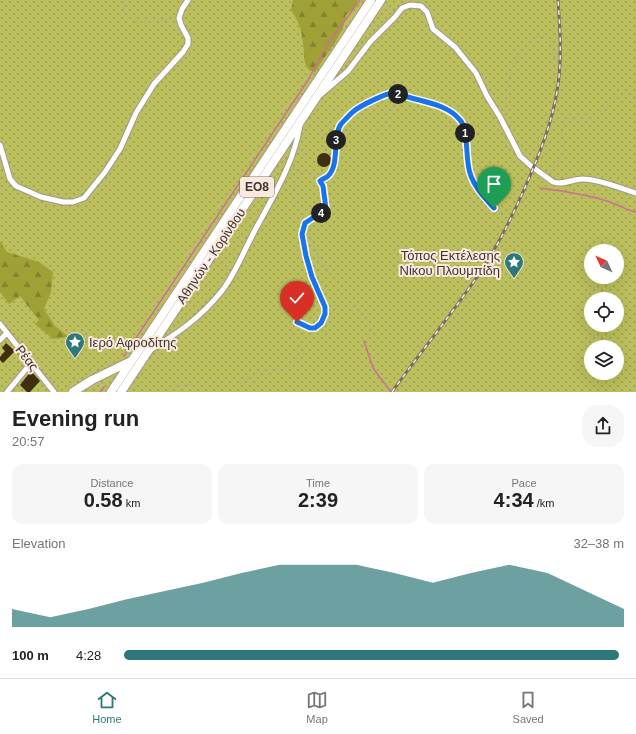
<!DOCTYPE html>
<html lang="en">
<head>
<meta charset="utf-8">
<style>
  :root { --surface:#fff; --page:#f6f6f6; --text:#222; --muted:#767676; --line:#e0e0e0; --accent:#2f787a }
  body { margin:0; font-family:Arial,sans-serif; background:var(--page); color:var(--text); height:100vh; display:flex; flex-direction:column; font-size:15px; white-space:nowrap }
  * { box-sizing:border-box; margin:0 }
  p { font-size:13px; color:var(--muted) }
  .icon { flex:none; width:22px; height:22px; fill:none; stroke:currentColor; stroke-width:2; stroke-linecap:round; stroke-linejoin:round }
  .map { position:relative; height:392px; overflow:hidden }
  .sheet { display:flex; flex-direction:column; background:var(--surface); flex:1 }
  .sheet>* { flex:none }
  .needle { width:26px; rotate:314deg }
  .controls { position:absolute; left:584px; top:244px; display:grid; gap:8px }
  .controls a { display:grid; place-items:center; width:40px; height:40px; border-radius:50%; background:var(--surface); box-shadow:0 4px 16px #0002; font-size:20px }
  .pin { position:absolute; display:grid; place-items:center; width:34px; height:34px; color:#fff; margin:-41px -17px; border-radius:50% 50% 50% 0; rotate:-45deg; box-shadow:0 0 4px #0007 }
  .pin .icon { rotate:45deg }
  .km { position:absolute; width:20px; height:20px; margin:-10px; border-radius:50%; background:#222; color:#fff; font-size:11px; line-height:20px; text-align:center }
  .round { display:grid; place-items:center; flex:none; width:42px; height:42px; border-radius:16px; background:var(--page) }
  .overview { display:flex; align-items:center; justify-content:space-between; height:68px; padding:0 12px }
  h1 { font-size:22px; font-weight:700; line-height:30px }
  .stats { display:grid; grid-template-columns:repeat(3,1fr); gap:6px; height:68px; padding:4px 12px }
  .stats div { display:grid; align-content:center; border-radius:10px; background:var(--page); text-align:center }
  .stats b { font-size:20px; font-weight:700 }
  .stats small { font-size:11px; font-weight:400 }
  .stats p { font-size:11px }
  .chart { height:112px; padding:8px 12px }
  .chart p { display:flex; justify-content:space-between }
  .chart svg { width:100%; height:72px; margin-top:4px; fill:var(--accent); opacity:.7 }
  ul { padding:0 12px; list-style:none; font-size:13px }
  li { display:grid; grid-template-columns:64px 48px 1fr; align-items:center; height:30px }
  li i { height:10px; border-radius:5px; background:var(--accent) }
  .menu { display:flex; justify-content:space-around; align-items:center; height:56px; border-top:1px solid var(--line); background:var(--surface); font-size:11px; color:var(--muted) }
  .menu a { display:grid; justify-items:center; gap:2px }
  .menu .on { color:var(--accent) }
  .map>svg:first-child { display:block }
  .grass { fill:url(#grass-dots); fill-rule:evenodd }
  .forest { fill:url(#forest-firs) }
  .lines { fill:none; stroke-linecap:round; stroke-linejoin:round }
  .stream { stroke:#ce6f98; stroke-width:1.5 }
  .building { fill:#3f2f10 }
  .minor-casing { stroke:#a5958c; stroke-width:7 }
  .trunk-casing { stroke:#a5958c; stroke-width:10 }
  .path { stroke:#b5a79f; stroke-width:1; stroke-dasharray:2 2; stroke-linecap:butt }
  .minor { stroke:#fff; stroke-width:5 }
  .trunk { stroke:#fff; stroke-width:8 }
  .rail-casing { stroke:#786d67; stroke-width:3 }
  .rail { stroke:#fae9df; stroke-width:1.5; stroke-dasharray:4.5; stroke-linecap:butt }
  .route-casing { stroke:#fff; stroke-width:8 }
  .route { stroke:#1a73e8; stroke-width:5 }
  .labels { text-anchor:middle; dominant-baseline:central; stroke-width:4; stroke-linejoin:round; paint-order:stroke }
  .shield { fill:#fae9df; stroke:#756b65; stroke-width:1 }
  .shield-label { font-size:12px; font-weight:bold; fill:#3c3531 }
  .poi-label { font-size:13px; fill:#3c3531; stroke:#fae9df; text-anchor:end }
  .street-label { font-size:13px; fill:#3c3531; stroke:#fae9df }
</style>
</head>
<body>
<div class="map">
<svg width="636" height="392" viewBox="0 0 636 392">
  <defs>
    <pattern id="grass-dots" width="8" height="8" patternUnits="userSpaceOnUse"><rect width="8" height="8" fill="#bcbf5d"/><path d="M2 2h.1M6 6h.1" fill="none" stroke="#9a9c4d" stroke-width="1.8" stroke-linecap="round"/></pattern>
    <pattern id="forest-firs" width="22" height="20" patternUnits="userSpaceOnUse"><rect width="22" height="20" fill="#9fa136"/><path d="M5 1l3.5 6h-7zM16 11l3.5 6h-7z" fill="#83842e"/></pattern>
  </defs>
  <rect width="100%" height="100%" fill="#eddcd2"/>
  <path class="grass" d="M 0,0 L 636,0 L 636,392 L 0,392 ZM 591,251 L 617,251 L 617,277 L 591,277 ZM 591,299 L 617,299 L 617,325 L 591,325 ZM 591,347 L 617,347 L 617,373 L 591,373 Z"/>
  <path class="forest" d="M 293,0 L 358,0 L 353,9 L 346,15 L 343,28 L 336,41 L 315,72 L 309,70 C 302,60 305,55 303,43 C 302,31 298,20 291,10 Z
    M 0,241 L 7,252 L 39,262 L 53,272 L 51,292 L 44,309 L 55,326 L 69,337 L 53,339 L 35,324 L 39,320 L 20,296 L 9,304 L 0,292 Z"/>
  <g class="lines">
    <path class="stream" d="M 540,188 C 563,191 585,194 607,201 C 617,204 626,210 636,212
      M 364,341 L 373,368 L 391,392
      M 124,356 L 308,80 L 327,45 L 360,0
      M 100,392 L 104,387"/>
  </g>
  <path class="building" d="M317 160a7 7 0 1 1 14 0a7 7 0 1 1-14 0Z
    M 6,343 L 15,351 L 3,363 L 0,360 L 0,357 L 5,351 L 2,348 Z
    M 31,371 L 40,381 L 30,392 L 27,392 L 20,385 Z"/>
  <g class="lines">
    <g class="minor-casing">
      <path id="minor" d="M 320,95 L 348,71 L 370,42 L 395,17 L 402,8 L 410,5 L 421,6 L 427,12 L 433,29 L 455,47 L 476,73 L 487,96 L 500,117 L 520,156 L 531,166 L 553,182 C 565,186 573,178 584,179 C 602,180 619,188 636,193
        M 0,145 L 10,179 L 16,186 L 41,197 L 63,202 L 73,202 L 84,198 L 105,172 L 120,149 L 136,113 L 154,84 L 183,52 L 188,44 L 188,38 L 181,25 L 179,18 L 182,9 L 188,0
        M 0,324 L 54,392
        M 0,340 L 7,333
        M 150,350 C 177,334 201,317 221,292 C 234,276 242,255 252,236 C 270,201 294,165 300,125
        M 7,392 L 31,363"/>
    </g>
    <g class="trunk-casing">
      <path id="trunk" d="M 73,392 L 92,380 L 131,361
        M 111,392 L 371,0
        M 121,392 L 381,0"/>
    </g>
    <path class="path" d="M 123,0 C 123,4 123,9 125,13 C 132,27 161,20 173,19
      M 504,112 C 507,105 506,96 507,88 C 510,71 518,44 535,38 C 539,36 543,36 547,38 C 556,44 554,57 554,66
      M 364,144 L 367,140 L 374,136 L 377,130 L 384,125 L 400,96
      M 292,169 C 297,172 301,171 307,172 C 325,176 325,195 326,209 L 305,223 L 302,235 L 306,256 L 313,277 L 325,307 L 325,314 L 321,323 L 315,328 L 310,328 L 297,322
      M 549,171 L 565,152 L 565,145 L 561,131 L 566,119 L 580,117 L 588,120 L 594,117 L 599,112 L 607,108 C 610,95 620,99 627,92 L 636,97
      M 299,172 L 292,192 L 294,201 L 301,212 L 314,246 L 328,272 L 356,305 L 380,342
      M 320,181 L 329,176 L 333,165 L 336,152 L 336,137 L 341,125 L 354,111 L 376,99 L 392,93 L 436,105 L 450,111 L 461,121 L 466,136 L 467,156 L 470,174 L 479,191 L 494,209 L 503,213
      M 169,392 L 179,386 L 193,384 L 240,384 L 256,374 L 270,369 L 281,369 L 285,367 L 305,353 C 301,345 294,341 290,333 L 293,327 L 299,323"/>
    <use href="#minor" class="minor"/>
    <use href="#trunk" class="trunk"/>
    <g class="rail-casing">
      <path id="rail" d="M 392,392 C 420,353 450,316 477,277 C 496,250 510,221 523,192 C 538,158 553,122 558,85 C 562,57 560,28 558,0"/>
    </g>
    <use href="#rail" class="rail"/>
  </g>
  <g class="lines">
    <g class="route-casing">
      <path id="route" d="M 297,322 L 310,328 L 315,328 L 321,323 L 325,314 L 325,307 L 312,277 L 306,256 L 302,234 L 305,223 L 326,209 L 323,186 L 320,181 C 322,179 326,178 328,176 C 340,165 332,137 341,124 C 345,120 350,114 354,111 C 360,106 386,93 393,93 C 397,93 403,96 408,97 C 425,102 448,105 460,120 C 469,130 465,159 470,173 C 474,187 485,198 494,208"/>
    </g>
    <use href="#route" class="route"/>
  </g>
  <defs>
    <g id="sight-pin" transform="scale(1)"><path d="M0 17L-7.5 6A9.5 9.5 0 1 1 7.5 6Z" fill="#2f787a" stroke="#fae9df"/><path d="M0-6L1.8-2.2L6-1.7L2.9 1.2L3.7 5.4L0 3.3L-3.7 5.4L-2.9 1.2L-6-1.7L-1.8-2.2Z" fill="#fff"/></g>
  </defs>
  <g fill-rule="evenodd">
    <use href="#sight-pin" x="514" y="262"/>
    <use href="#sight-pin" x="75" y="342"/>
  </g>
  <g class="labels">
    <rect class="shield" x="240" y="177" width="34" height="20" rx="3"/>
    <g class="shield-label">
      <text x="257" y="187">ΕΟ8</text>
    </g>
    <g class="poi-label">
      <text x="500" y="255">Τόπος Εκτέλεσης<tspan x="500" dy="15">Νίκου Πλουμπίδη</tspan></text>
      <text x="89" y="342" text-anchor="start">Ιερό Αφροδίτης</text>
    </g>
    <g class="street-label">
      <text transform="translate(211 256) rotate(-56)">Αθηνών - Κορίνθου</text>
      <text transform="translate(27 358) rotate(52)">Ρέας</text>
    </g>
  </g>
</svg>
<div class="controls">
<a><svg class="needle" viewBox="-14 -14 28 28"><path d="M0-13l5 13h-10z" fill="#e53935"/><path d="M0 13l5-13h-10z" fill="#767676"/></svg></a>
<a><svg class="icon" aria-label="locate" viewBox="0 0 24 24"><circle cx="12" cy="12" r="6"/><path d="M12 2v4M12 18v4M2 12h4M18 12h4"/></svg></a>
<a><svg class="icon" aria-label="layers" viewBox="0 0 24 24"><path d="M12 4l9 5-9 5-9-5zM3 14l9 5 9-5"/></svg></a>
</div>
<div class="pin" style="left:494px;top:208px;background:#1e9e55"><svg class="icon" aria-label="arrive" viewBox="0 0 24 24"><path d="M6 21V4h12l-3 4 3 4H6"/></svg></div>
<div class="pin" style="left:297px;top:322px;background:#d93025"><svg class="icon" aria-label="check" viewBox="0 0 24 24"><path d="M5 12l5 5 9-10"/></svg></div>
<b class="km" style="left:465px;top:133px">1</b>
<b class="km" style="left:398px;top:94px">2</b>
<b class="km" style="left:336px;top:140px">3</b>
<b class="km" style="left:321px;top:213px">4</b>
</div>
<section class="sheet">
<div class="overview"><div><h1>Evening run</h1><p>20:57</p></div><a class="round"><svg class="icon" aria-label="share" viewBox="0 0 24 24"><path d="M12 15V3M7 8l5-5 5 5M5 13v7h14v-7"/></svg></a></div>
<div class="stats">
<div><p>Distance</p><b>0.58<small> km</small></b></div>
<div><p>Time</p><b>2:39</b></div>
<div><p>Pace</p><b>4:34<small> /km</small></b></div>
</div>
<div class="chart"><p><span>Elevation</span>32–38 m</p>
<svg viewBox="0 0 160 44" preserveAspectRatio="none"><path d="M0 44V33L10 38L20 33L30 27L40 22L50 17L60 11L70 6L80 6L90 6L100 11L110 17L120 11L130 6L140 11L150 22L160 33V44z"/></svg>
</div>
<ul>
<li><b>100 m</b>4:28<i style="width:99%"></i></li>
</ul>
</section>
<nav class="menu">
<a class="on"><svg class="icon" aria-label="home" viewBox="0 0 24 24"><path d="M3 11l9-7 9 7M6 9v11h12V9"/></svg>Home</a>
<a><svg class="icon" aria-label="map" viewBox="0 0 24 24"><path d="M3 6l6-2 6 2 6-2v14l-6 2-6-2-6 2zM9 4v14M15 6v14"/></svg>Map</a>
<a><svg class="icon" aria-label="saved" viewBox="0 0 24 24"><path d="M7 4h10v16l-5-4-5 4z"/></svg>Saved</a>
</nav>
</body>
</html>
